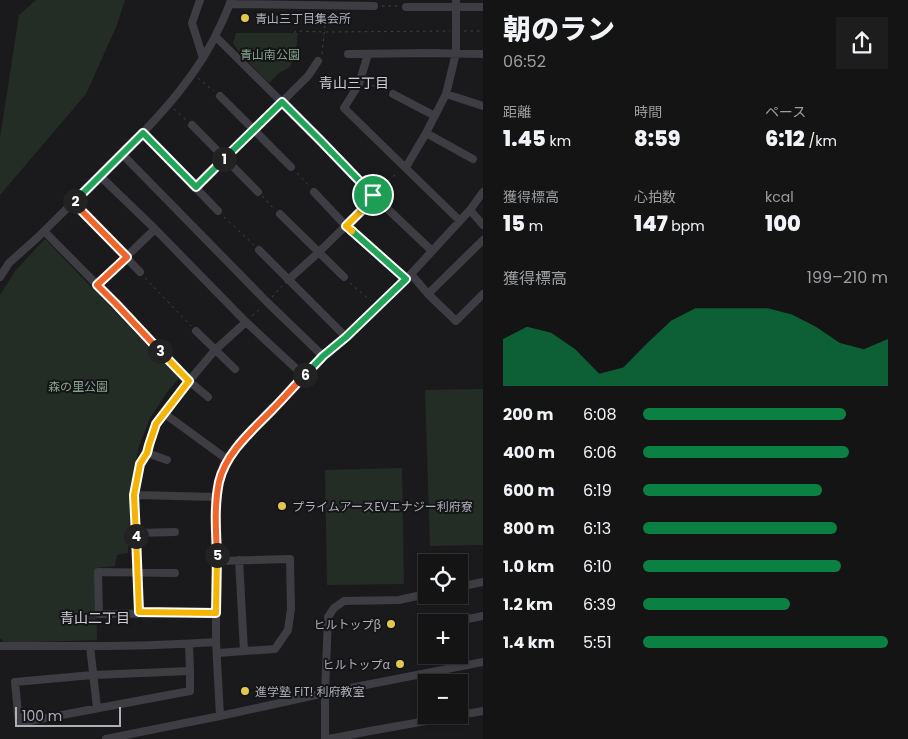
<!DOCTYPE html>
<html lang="ja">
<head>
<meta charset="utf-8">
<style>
  :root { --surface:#141415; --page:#1d1d1e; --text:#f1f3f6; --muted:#9d9ea0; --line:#333334; --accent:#0b8043 }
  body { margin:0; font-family:Poppins,"Noto Sans JP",sans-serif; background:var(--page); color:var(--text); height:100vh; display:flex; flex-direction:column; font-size:19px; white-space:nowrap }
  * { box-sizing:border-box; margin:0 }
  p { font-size:16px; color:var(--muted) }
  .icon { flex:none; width:28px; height:28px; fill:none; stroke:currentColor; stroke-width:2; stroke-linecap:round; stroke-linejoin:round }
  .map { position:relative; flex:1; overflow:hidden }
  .side { display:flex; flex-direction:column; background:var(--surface); width:425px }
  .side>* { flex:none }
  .tools { position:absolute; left:418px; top:554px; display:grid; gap:10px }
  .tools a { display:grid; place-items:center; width:50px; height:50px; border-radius:0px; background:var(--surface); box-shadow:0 1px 4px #0004,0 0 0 1px var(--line); font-size:25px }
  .scale { position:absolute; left:15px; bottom:12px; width:106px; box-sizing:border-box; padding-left:5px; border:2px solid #aeb0ba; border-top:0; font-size:14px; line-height:18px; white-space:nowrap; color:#aeb0ba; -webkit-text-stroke:4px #151517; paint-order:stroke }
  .pin { position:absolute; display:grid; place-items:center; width:42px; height:42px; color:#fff; margin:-21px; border:2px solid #fff; border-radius:50%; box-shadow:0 1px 5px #0007 }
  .km { position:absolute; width:25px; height:25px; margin:-12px; border-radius:50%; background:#222; color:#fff; font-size:14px; line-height:25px; text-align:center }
  .round { display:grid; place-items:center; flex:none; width:52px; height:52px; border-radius:0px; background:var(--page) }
  .headline { display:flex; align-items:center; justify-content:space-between; height:85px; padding:0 20px }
  h1 { font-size:28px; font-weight:800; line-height:38px }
  .figures { display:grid; grid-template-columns:repeat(3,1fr); gap:8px; height:85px; padding:5px 20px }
  .figures div { display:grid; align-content:center }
  .figures b { font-size:21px; font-weight:800 }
  .figures small { font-size:14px; font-weight:400 }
  .figures p { font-size:14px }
  .chart { height:140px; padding:10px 20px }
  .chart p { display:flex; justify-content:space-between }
  .chart svg { width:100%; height:90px; margin-top:5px; fill:var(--accent); opacity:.7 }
  ul { padding:0 20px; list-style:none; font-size:16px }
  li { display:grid; grid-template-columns:80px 60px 1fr; align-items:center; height:38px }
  li i { height:12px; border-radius:6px; background:var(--accent) }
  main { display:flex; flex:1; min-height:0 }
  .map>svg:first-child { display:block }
  .green { fill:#242c26 }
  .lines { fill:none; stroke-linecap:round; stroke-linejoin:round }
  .path { stroke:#424247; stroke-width:1; stroke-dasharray:2.5 4; stroke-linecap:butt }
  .minor { stroke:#3d3d43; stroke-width:8 }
  .split-1-casing { stroke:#fff; stroke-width:10 }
  .split-2-casing { stroke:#fff; stroke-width:10 }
  .split-3-casing { stroke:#fff; stroke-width:10 }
  .split-4-casing { stroke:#fff; stroke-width:10 }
  .split-5-casing { stroke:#fff; stroke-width:10 }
  .split-6-casing { stroke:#fff; stroke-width:10 }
  .split-7-casing { stroke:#fff; stroke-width:10 }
  .split-8-casing { stroke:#fff; stroke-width:10 }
  .split-1 { stroke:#22a559; stroke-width:6 }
  .split-2 { stroke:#22a559; stroke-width:6 }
  .split-3 { stroke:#f0652b; stroke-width:6 }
  .split-4 { stroke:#f5b400; stroke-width:6 }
  .split-5 { stroke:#f5b400; stroke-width:6 }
  .split-6 { stroke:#f0652b; stroke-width:6 }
  .split-7 { stroke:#22a559; stroke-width:6 }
  .split-8 { stroke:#f5b400; stroke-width:6 }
  .poi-dot { fill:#e0c74e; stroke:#151517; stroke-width:2 }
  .labels { text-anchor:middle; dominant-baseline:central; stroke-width:4; stroke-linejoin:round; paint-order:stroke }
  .poi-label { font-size:12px; fill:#aeb0ba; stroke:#151517; text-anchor:start }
  .park-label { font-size:12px; fill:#87a38d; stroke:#151517 }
  .neighbourhood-label { font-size:14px; fill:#cfcfd7; stroke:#151517 }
</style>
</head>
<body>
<main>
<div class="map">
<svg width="483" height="739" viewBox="0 0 483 739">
  <rect width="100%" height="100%" fill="#1a1a1c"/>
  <path class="green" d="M 36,0 L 125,0 L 117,25 L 86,94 L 0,195 L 0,138 L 19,15 Z
    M 236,33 L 298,33 L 296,51 L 290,67 L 279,73 L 269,83 L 241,55 L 233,43 Z
    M 45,239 L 179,378 L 168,391 L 150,418 L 139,446 L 131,488 L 128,553 L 117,555 L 115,566 L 96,568 L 97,640 L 5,643 L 0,638 L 0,295 L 15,271 Z
    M 483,389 L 483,545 L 430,546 L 425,390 Z
    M 402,468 L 404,584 L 327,585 L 325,470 Z"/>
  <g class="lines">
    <path class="path" d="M 382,6 L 398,6
      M 464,31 L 483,31
      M 294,33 L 296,31 L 325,32 L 450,31
      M 322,54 L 326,13
      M 198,78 L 214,91
      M 366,83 L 386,91
      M 174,109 L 186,120
      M 326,146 L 337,157
      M 297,173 L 310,187
      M 379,190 L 398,172
      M 262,196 L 275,210
      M 78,208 L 87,217
      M 224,217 L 254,245
      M 388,263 L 400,274
      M 145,278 L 191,326
      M 350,283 L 371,301
      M 272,297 L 283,285
      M 121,310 L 163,355
      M 252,316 L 262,307"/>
    <path class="minor" d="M 200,0 L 192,23 L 203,58
      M 231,0 C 229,7 225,15 222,22 C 200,73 161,115 122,154 L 267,302 L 323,356
      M 230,4 L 374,6
      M 406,7 L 483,7
      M 216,37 L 320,140
      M 348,54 L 429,53 L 483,54
      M 368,54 L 359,84 L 344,108 L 460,221
      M 393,94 L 435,116
      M 446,94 L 483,106
      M 220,96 L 291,167
      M 192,125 L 258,192
      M 143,133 L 218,211
      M 426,133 L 473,159
      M 341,162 L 375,197 L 432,251
      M 406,167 L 426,133 L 446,94 L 456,53 L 456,0
      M 100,176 L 155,229 L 246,322 L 304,376
      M 196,187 L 308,76 L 318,61
      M 314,192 L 346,226 L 381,258
      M 470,210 L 483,225
      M 280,214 L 344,277
      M 93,223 L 140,272
      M 44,231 L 116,304
      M 259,250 L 346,337
      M 411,274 L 428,294 L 456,321 L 483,294
      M 0,277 L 9,263 L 37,238 L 122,154
      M 288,280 L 318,253 L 375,197
      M 97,285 L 155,229
      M 428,294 L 483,240
      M 196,331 L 235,369
      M 168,360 L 189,381 L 208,397
      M 165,414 L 228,460
      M 147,453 L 167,460
      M 135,495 L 217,497
      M 136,533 L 175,532
      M 239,560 L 244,651
      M 217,561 L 290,559 L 291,609 L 288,630 L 275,649 L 217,653
      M 175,573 L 98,572 L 99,614 L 216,613
      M 459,587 L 483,582
      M 139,612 L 135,495 L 140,464 L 147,453 L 149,445 L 156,424 L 189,381 L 215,350 L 246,322
      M 453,622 L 483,616
      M 425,628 L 426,628
      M 189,644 L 190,671
      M 0,646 C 72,646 144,647 216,642
      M 90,646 L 97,708
      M 190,671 L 190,691 L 19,723 L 15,682 L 93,675 Z
      M 220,716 L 216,642 L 216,508 L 219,481 L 228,460 L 244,439 L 323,356 L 346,337 L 411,274 L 470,210 L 483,192
      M 106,739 L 220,716 L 325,693 L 483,662
      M 325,739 L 325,693 L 328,617 L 334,608 L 344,601 L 399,600 L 426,594
      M 329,739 L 370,731 L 483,711"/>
  </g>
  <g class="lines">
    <g class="split-1-casing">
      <path id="split-1" d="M 224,159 L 282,102 L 320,140 L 373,195"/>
    </g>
    <g class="split-2-casing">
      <path id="split-2" d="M 75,201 L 143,133 L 196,187 L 224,159"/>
    </g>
    <g class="split-3-casing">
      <path id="split-3" d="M 75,201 L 73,202 L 127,257 L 97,285 L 116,304 L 160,351"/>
    </g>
    <g class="split-4-casing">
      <path id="split-4" d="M 136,536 L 134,495 L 140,464 L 147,453 L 149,445 L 156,424 L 189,381 L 160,351"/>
    </g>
    <g class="split-5-casing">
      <path id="split-5" d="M 136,536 L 139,612 L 216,613 L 217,555"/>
    </g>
    <g class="split-6-casing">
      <path id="split-6" d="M 217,555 C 216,531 214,506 219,482 C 226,452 253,430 273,409 C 284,398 294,386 305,375"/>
    </g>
    <g class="split-7-casing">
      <path id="split-7" d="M 305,375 L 323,356 L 346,337 L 406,279 L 352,231"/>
    </g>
    <g class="split-8-casing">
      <path id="split-8" d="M 352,231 L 346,226 L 375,197 L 373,195"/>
    </g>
    <use href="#split-1" class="split-1"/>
    <use href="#split-2" class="split-2"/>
    <use href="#split-3" class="split-3"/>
    <use href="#split-4" class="split-4"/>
    <use href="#split-5" class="split-5"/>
    <use href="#split-6" class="split-6"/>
    <use href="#split-7" class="split-7"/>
    <use href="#split-8" class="split-8"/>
  </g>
  <g class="poi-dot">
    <circle cx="245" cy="18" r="5"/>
    <circle cx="282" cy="506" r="5"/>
    <circle cx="391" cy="624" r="5"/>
    <circle cx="400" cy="664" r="5"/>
    <circle cx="245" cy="691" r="5"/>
  </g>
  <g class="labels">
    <g class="poi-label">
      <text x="255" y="18">青山三丁目集会所</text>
      <text x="292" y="506">プライムアースEVエナジー利府寮</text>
      <text x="381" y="624" text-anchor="end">ヒルトップβ</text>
      <text x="390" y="664" text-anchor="end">ヒルトップα</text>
      <text x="255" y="691">進学塾 FiT! 利府教室</text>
    </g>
    <g class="park-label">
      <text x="270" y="54">青山南公園</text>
      <text x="78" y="386">森の里公園</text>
    </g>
    <g class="neighbourhood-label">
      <text x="354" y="83">青山三丁目</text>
      <text x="95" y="618">青山二丁目</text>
    </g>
  </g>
</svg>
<div class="tools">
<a><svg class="icon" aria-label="locate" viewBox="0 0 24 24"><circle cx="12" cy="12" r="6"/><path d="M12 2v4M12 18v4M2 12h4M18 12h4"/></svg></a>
<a>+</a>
<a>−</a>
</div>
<div class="scale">100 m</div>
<div class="pin" style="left:373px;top:195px;background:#1e9e55"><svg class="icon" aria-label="arrive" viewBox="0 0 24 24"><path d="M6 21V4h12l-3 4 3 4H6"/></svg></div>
<b class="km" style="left:224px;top:159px">1</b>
<b class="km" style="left:75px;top:201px">2</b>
<b class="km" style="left:160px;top:351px">3</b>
<b class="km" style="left:136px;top:536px">4</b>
<b class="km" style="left:217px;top:555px">5</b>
<b class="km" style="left:305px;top:375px">6</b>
</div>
<section class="side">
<div class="headline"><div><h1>朝のラン</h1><p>06:52</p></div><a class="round"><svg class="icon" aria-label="share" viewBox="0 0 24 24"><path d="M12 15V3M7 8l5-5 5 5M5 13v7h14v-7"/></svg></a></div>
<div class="figures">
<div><p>距離</p><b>1.45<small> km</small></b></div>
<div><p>時間</p><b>8:59</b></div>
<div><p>ペース</p><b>6:12<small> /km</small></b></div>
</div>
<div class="figures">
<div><p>獲得標高</p><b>15<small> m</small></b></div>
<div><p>心拍数</p><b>147<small> bpm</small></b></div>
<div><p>kcal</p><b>100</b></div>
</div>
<div class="chart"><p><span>獲得標高</span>199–210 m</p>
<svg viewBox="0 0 160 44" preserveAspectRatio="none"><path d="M0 44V21L10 15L20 18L30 26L40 38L50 35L60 23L70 12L80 6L90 6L100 6L110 6L120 9L130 15L140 23L150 26L160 21V44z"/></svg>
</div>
<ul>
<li><b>200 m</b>6:08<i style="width:83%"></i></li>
<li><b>400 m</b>6:06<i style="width:84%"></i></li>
<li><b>600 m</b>6:19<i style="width:73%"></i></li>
<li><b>800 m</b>6:13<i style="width:79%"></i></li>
<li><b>1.0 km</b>6:10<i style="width:81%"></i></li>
<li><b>1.2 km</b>6:39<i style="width:60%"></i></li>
<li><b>1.4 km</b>5:51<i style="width:100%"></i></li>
</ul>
</section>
</main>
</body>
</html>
